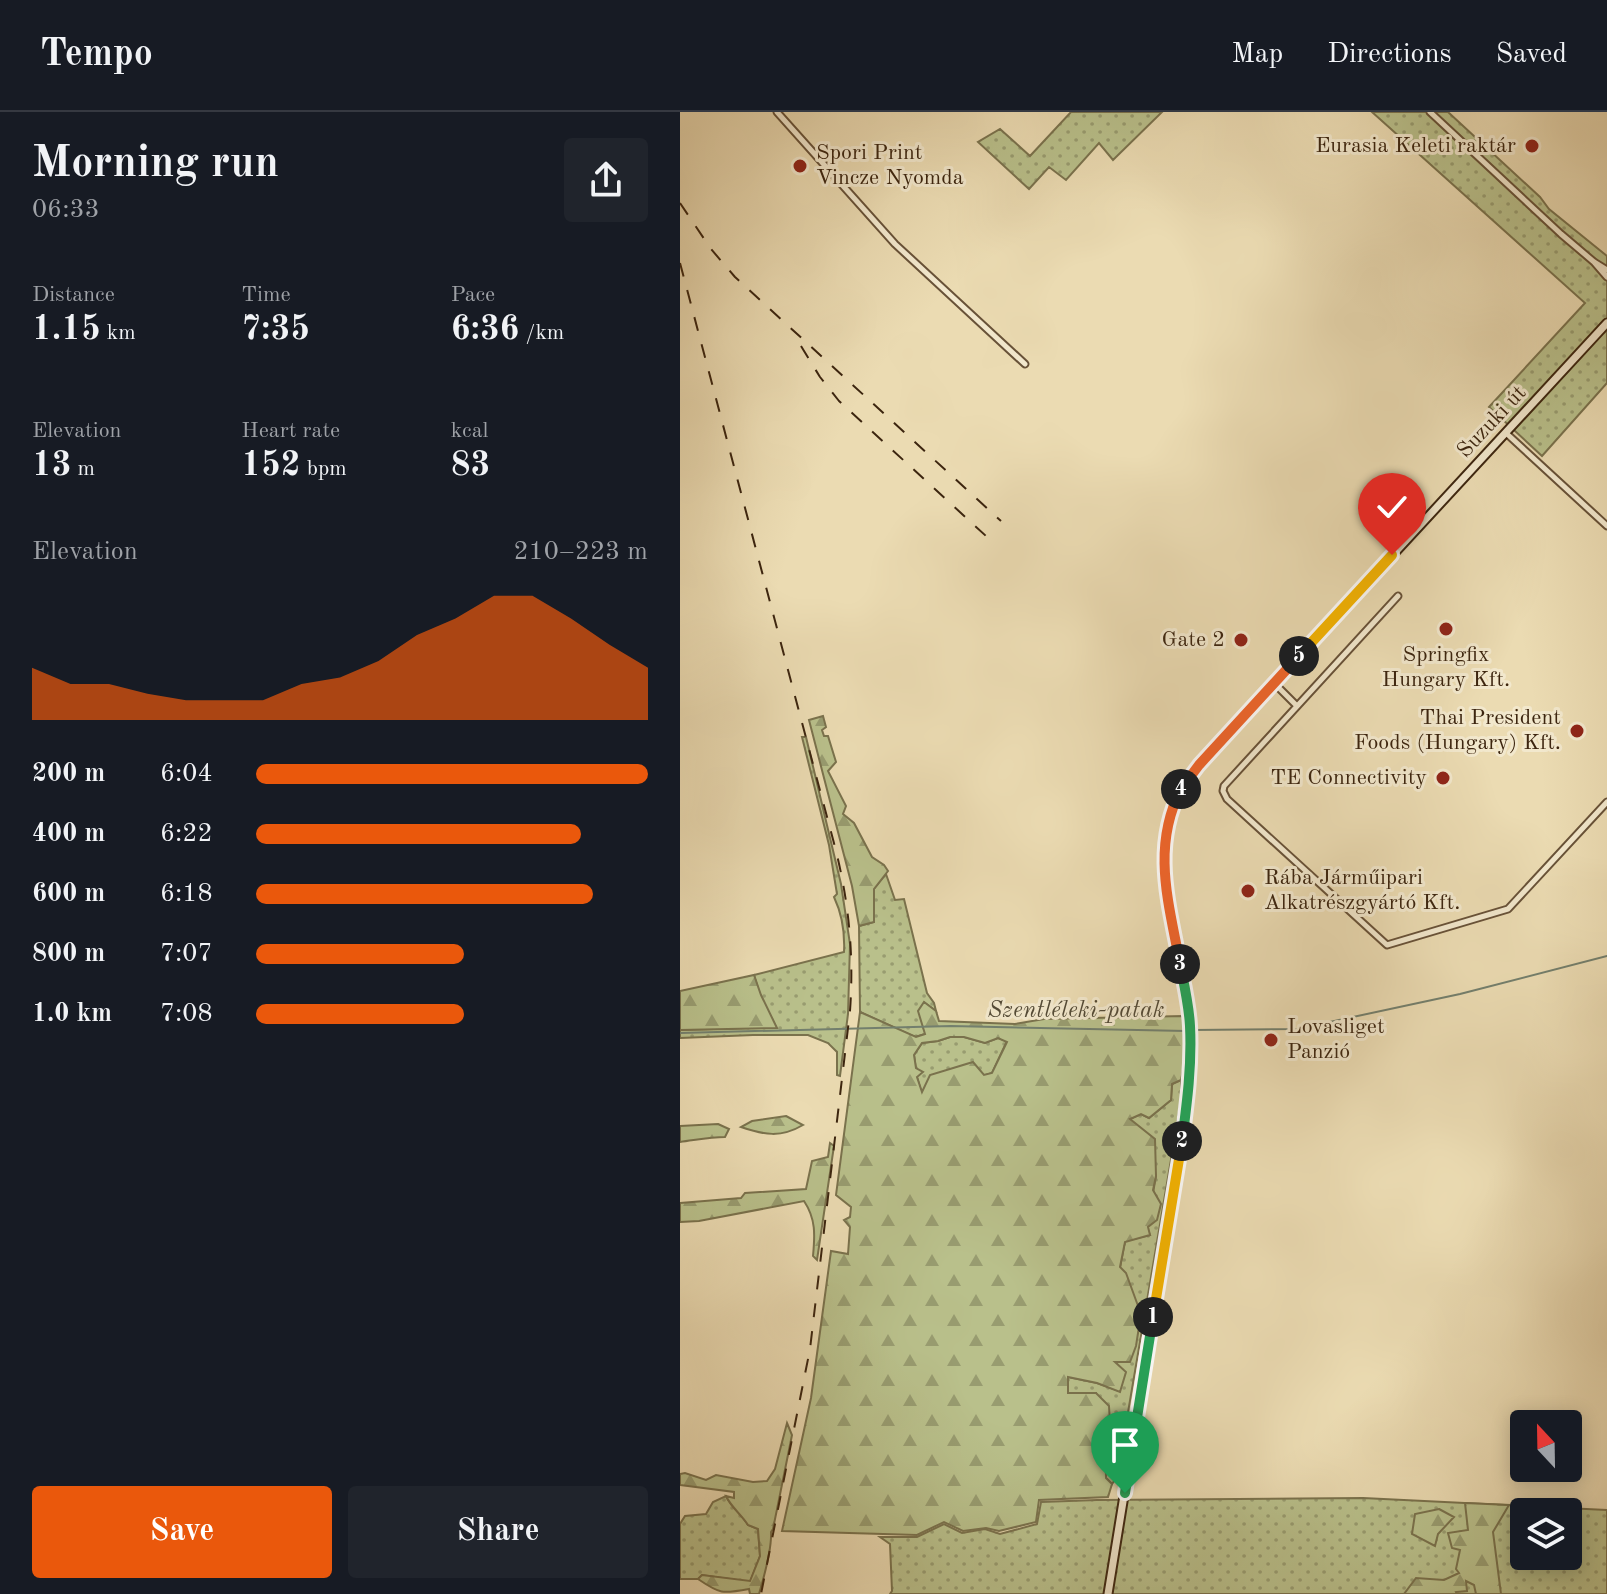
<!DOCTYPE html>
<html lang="en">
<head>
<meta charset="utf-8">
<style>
  :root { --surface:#171b24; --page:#20242c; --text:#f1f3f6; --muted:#9ea1a6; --line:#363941; --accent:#ea580c }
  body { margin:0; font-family:"Old Standard TT",serif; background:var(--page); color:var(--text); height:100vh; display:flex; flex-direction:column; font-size:30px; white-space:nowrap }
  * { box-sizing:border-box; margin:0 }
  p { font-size:26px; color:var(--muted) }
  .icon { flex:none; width:44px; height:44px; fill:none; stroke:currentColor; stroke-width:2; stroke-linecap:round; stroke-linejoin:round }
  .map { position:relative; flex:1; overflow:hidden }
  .drawer { display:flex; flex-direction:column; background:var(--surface); width:680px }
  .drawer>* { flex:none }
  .needle { width:52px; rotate:338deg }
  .tools { position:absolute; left:830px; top:1298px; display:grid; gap:16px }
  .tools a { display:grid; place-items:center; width:72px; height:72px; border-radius:8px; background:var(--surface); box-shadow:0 4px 20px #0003; font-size:40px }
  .pin { position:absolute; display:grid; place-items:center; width:68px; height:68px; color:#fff; margin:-82px -34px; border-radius:50% 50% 50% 0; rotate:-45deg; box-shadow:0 0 8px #0007 }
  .pin .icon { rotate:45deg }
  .km { position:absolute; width:40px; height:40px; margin:-20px; border-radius:50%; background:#222; color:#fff; font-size:22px; line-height:40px; text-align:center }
  .round { display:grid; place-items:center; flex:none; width:84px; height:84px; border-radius:8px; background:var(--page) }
  .headline { display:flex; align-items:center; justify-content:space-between; height:136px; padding:0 32px }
  h1 { font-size:44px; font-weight:700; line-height:60px }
  .figures { display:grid; grid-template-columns:repeat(3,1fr); gap:12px; height:136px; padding:8px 32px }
  .figures div { display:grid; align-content:center }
  .figures b { font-size:34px; font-weight:700 }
  .figures small { font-size:22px; font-weight:400 }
  .figures p { font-size:22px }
  .chart { height:224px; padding:16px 32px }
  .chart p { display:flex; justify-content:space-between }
  .chart svg { width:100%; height:144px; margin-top:8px; fill:var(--accent); opacity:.7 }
  .button { display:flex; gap:16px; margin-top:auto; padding:16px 32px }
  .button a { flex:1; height:92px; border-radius:8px; background:var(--accent); color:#fff; font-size:32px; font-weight:700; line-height:92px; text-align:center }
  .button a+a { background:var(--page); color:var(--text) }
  ul { padding:0 32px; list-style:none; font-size:26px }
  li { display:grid; grid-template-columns:128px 96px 1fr; align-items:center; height:60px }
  li i { height:20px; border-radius:10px; background:var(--accent) }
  header { display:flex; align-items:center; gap:48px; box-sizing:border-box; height:112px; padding:0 40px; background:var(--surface); border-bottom:2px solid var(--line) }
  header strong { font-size:38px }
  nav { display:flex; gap:44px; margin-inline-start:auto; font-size:28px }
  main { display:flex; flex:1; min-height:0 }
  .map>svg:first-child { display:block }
  .grass { fill:url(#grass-dots); stroke:#7a724d; stroke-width:2; fill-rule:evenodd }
  .forest { fill:url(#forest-firs); stroke:#7a724d; stroke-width:2; fill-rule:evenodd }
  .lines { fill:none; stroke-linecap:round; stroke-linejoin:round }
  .stream { stroke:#737f6d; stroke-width:2 }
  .minor-casing { stroke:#685238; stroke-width:9 }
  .secondary-casing { stroke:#3c250f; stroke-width:11 }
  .minor { stroke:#f2e8cd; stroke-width:5 }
  .secondary { stroke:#f2e8cd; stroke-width:7 }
  .rail { stroke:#3c250f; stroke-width:2; stroke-dasharray:14 14; stroke-linecap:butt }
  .split-1-casing { stroke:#fff; stroke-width:16 }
  .split-2-casing { stroke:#fff; stroke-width:16 }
  .split-3-casing { stroke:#fff; stroke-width:16 }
  .split-4-casing { stroke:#fff; stroke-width:16 }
  .split-5-casing { stroke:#fff; stroke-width:16 }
  .split-6-casing { stroke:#fff; stroke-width:16 }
  .split-1 { stroke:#22a559; stroke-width:10 }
  .split-2 { stroke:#f5b400; stroke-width:10 }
  .split-3 { stroke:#22a559; stroke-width:10 }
  .split-4 { stroke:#f0652b; stroke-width:10 }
  .split-5 { stroke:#f0652b; stroke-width:10 }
  .split-6 { stroke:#f5b400; stroke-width:10 }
  .poi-dot { fill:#8f2418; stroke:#f2e8cd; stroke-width:3 }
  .labels { text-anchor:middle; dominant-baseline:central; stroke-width:6; stroke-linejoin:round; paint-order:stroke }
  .poi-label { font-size:22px; fill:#3c250f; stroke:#f2e8cd; text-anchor:end }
  .street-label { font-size:22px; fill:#3c250f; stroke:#f2e8cd }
  .water-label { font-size:24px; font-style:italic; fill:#534a36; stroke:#f2e8cd }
</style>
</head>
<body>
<header>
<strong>Tempo</strong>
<nav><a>Map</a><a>Directions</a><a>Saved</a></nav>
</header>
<main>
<section class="drawer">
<div class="headline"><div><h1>Morning run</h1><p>06:33</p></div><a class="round"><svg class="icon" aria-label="share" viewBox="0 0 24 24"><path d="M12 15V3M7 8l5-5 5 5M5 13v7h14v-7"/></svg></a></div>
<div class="figures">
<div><p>Distance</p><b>1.15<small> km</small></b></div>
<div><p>Time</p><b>7:35</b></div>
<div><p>Pace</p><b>6:36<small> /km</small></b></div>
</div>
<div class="figures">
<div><p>Elevation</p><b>13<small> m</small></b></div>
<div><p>Heart rate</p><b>152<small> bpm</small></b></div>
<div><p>kcal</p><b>83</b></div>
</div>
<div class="chart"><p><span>Elevation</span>210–223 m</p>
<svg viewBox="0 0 160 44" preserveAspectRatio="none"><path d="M0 44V28L10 33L20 33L30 36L40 38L50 38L60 38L70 33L80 31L90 26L100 18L110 13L120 6L130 6L140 13L150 21L160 28V44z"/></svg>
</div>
<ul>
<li><b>200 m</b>6:04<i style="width:100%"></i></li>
<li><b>400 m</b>6:22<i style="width:83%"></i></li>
<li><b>600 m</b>6:18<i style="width:86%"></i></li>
<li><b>800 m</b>7:07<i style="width:53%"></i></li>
<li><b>1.0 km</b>7:08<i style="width:53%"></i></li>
</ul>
<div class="button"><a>Save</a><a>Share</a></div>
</section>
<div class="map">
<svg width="927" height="1482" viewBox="0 0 927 1482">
  <defs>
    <pattern id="grass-dots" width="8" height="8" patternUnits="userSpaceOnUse" patternTransform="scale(2)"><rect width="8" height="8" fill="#b9c08b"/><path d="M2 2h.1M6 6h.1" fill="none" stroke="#989c70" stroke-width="1.8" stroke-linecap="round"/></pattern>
    <pattern id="forest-firs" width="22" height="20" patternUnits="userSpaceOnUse" patternTransform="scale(2)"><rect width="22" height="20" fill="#b9c08b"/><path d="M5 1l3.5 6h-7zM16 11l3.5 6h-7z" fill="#989c70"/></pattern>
  </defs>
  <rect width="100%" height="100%" fill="#ebdbb2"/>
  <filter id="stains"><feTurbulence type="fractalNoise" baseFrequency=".0025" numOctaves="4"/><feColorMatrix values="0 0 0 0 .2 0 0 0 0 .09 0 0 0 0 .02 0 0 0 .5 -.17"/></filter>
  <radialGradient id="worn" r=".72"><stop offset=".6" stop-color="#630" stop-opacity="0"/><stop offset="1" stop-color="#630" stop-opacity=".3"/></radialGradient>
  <path class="grass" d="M 391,0 L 482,0 L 433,48 L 419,31 L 386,68 L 369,55 L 349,77 L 298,30 L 320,17 L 350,44 Z
    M 692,0 L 768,0 L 860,85 L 869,97 L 927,144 L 927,271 L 862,344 L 809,295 L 905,191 Z
    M 122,625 L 126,625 L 161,772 L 170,832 L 168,902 L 160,964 L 157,963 L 157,940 L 148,931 L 128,923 L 73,923 L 0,926 L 0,918 L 96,915 L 80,883 L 74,863 L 164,840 C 165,820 162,802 154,785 L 157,782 L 149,733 Z
    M 206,762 L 215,788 L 224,787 L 247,881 L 254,891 L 256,899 L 245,891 L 245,922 L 235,925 L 180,900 L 179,814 L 194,810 L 194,777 Z
    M 270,925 L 284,925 L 305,931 L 318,926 L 327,929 L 312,961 L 242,982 L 237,965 L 234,943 L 242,931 L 258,929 Z
    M 501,968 L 501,988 L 493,1036 L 437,1365 L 432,1372 L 426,1366 L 425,1318 L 416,1281 L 388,1281 L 388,1265 L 417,1271 L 439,1279 L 434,1249 L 440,1156 L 445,1129 L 470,1123 L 467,1115 L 476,1064 L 450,1007 L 461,1002 L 469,1006 L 491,988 L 492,972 Z
    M 46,1384 C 51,1395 62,1403 68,1413 L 78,1417 L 80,1444 L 70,1470 L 22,1463 L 18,1467 L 0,1467 L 0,1412 L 5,1404 L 26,1402 L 33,1390 Z
    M 683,1386 L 927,1398 L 927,1482 L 210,1482 L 212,1479 L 210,1432 L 200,1425 L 237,1425 L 264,1412 L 282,1421 L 305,1417 L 320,1422 L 357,1412 L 361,1390 L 417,1388 ZM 844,1400 L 888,1400 L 888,1444 L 844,1444 Z"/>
  <path class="forest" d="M 143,604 L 146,615 L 142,618 L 144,624 L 148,624 L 156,650 L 148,659 L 166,694 L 163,702 L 174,711 L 192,745 L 204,753 L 208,759 L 194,777 L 194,810 L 179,814 L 172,774 L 129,608 Z
    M 74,863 L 81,883 L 97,916 L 0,918 L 0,879 Z
    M 244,890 L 256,899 L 259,909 L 335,912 L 364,907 L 503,904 C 506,926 506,947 501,968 L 492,972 L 491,988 L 469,1006 L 461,1002 L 450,1007 L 475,1027 L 476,1064 L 473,1078 L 481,1092 L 477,1108 L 468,1115 L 470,1123 L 445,1130 L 440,1155 L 446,1161 L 461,1202 L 456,1234 L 450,1250 L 435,1250 L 446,1260 L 440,1280 L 417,1271 L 388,1265 L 388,1281 L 416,1281 L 429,1294 L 430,1311 L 425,1319 L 426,1366 L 432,1372 L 428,1385 L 359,1388 L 356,1410 L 319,1419 L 306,1416 L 283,1419 L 264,1410 L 237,1423 L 102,1419 L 131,1286 L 151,1139 L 168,1142 L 170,1115 L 164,1108 L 170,1105 L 171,1095 L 156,1083 L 180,900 L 236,925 L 245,922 L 238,899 ZM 270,925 L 284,925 L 305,931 L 318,926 L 327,930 L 312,961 L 304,963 L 293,950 L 250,963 L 242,980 L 237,965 L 243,960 L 236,956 L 234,943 L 242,931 L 258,929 Z
    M 106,1004 L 123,1013 C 101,1026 84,1023 61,1015 L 72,1009 Z
    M 38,1012 L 49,1017 L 45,1025 C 30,1025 16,1028 0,1030 L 0,1014 Z
    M 150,1031 L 154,1034 L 137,1148 L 133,1144 C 135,1123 136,1107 124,1089 L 19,1109 L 0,1110 L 0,1091 L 61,1086 L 65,1081 L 126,1077 L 132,1049 L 148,1045 Z
    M 107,1311 L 112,1323 L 93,1417 L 91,1420 C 92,1437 84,1465 79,1482 L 70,1482 L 69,1477 C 42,1482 40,1482 18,1467 L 22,1463 L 70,1469 L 80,1444 L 78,1417 L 68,1413 C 62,1403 51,1395 46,1384 L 54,1386 L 54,1380 L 0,1373 L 0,1362 L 5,1361 L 26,1368 L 36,1363 L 73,1370 L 87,1369 L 95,1357 Z
    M 785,1391 L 829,1393 L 813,1420 L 821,1482 L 796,1482 L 794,1473 L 786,1469 L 787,1479 L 776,1480 L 777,1482 L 724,1482 L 736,1466 L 764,1468 L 779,1461 L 776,1457 L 780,1438 L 772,1436 L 768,1421 L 788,1418 Z
    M 759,1397 L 774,1405 L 758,1422 L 755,1434 L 732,1422 L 735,1402 Z"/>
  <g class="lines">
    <path class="stream" d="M 513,918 L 617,917 L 780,882 L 927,844
      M 0,921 L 271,914 L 506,919"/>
    <g class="minor-casing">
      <path id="minor" d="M 97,0 L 215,132 L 345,252
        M 750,0 L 881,122 L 914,150 L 927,158
        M 914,150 L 927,165
        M 826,321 L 927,414
        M 718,484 L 544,674 L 543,679 L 547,687 L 707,833 L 828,797 L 927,690
        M 594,571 L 616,593"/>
    </g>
    <g class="secondary-casing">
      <path id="secondary" d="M 428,1482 L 507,996 L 510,940 L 510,911 L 483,751 C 485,698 503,671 537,633 L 927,211"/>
    </g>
    <use href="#minor" class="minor"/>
    <use href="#secondary" class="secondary"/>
    <path class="rail" d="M 0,91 L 31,137 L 55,165 L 321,409
      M 0,151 L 155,735 C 169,790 174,843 170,899 L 130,1237 L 81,1482
      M 121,234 L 140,265 L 159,289 L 306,424"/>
  </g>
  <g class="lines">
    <g class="split-1-casing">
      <path id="split-1" d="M 445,1381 L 473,1205"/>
    </g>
    <g class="split-2-casing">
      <path id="split-2" d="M 473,1205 L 502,1029"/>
    </g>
    <g class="split-3-casing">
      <path id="split-3" d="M 500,852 C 504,872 509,893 510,914 C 512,953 507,991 502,1029"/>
    </g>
    <g class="split-4-casing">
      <path id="split-4" d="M 500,852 C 489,791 471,736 501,677"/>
    </g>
    <g class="split-5-casing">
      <path id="split-5" d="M 501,677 L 519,653 L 619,544"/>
    </g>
    <g class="split-6-casing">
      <path id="split-6" d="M 619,544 L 712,443"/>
    </g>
    <use href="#split-1" class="split-1"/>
    <use href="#split-2" class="split-2"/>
    <use href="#split-3" class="split-3"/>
    <use href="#split-4" class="split-4"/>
    <use href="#split-5" class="split-5"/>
    <use href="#split-6" class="split-6"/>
  </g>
  <g class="poi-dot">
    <circle cx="852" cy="34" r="8"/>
    <circle cx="120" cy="54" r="8"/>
    <circle cx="766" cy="517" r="8"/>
    <circle cx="561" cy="528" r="8"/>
    <circle cx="897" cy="619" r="8"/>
    <circle cx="763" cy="666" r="8"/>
    <circle cx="568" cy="779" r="8"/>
    <circle cx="591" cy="928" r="8"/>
  </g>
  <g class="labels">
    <g class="poi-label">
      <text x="836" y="34">Eurasia Keleti raktár</text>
      <text x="136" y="41" text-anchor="start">Spori Print<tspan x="136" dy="25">Vincze Nyomda</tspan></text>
      <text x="545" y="528">Gate 2</text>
      <text x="766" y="543" text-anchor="middle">Springfix<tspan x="766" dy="25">Hungary Kft.</tspan></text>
      <text x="881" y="606">Thai President<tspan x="881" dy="25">Foods (Hungary) Kft.</tspan></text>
      <text x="747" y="666">TE Connectivity</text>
      <text x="584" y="766" text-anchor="start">Rába Járműipari<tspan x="584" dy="25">Alkatrészgyártó Kft.</tspan></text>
      <text x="607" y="915" text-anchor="start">Lovasliget<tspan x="607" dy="25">Panzió</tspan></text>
    </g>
    <g class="street-label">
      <text transform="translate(812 310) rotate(-47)">Suzuki út</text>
    </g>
    <g class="water-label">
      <text x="396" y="899">Szentléleki-patak</text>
    </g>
  </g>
  <rect width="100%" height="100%" filter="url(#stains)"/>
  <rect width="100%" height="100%" fill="url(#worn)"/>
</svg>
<div class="tools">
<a><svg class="needle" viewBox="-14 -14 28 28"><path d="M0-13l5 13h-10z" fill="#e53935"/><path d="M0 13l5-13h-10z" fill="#9ea1a6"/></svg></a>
<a><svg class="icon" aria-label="layers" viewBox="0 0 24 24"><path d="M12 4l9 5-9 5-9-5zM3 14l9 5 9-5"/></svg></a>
</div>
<div class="pin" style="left:445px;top:1381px;background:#1e9e55"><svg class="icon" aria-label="arrive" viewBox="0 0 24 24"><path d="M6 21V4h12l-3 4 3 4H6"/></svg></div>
<div class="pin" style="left:712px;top:443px;background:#d93025"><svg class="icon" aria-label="check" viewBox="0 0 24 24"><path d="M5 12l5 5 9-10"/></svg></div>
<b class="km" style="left:473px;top:1205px">1</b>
<b class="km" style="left:502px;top:1029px">2</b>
<b class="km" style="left:500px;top:852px">3</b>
<b class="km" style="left:501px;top:677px">4</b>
<b class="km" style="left:619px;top:544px">5</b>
</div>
</main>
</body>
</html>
